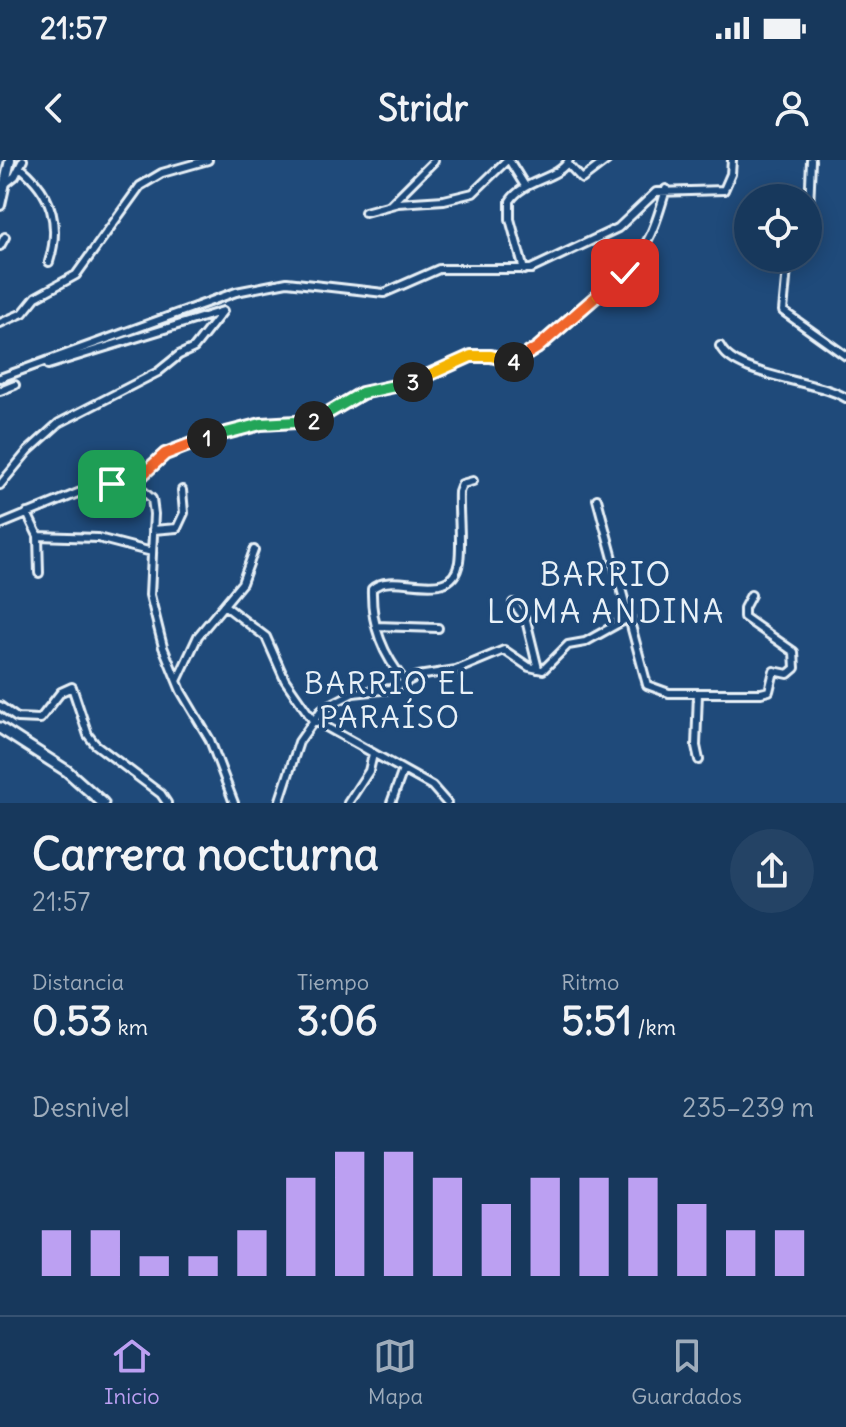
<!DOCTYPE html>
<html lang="es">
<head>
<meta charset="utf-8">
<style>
  :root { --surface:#17385c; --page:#244365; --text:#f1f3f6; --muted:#9eacbb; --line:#365272; --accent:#bca0f2 }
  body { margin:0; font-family:Delius,sans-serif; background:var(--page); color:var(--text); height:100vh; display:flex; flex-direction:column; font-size:30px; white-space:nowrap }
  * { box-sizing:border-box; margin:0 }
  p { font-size:26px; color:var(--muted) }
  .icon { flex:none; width:44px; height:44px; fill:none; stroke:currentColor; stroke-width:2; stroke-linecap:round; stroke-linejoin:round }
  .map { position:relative; height:643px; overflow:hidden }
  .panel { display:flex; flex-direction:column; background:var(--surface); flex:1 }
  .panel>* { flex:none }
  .fabs { position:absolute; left:734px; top:24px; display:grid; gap:16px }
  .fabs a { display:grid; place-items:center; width:88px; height:88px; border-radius:50%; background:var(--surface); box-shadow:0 4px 20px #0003,0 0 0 2px var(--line); font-size:40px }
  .pin { position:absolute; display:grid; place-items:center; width:68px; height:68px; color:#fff; margin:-34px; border-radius:16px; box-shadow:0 4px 12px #0006 }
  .km { position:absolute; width:40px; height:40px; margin:-20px; border-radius:50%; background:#222; color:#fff; font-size:22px; line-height:40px; text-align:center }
  .round { display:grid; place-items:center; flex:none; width:84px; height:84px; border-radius:42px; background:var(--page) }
  .summary { display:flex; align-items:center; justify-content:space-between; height:136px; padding:0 32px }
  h1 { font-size:44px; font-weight:700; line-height:60px }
  .figures { display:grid; grid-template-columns:repeat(3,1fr); gap:12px; height:136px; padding:8px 32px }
  .figures div { display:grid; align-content:center }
  .figures b { font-size:40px; font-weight:700 }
  .figures small { font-size:22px; font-weight:400 }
  .figures p { font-size:22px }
  .chart { height:224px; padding:16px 32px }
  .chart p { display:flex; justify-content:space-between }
  .chart svg { width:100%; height:144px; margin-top:8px; stroke:var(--accent); stroke-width:6 }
  .status { display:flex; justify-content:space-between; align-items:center; height:56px; padding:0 40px; background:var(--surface); direction:ltr }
  .status svg { height:22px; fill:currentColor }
  header { display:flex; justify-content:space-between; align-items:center; height:104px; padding:0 32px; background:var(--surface); font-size:36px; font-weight:700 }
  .dock { display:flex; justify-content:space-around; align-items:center; height:112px; border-top:2px solid var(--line); background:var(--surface); font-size:22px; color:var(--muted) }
  .dock a { display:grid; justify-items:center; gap:4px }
  .dock .on { color:var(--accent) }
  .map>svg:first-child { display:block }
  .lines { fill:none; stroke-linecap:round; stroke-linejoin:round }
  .street-casing { stroke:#e8f1f8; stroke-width:12 }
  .secondary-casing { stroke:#e8f1f8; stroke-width:14 }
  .primary-casing { stroke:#e8f1f8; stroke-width:15 }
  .street { stroke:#1f4a7a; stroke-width:6 }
  .secondary { stroke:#1f4a7a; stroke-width:8 }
  .primary { stroke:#1f4a7a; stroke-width:9 }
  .split-1-casing { stroke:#fff; stroke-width:16 }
  .split-2-casing { stroke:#fff; stroke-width:16 }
  .split-3-casing { stroke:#fff; stroke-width:16 }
  .split-4-casing { stroke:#fff; stroke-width:16 }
  .split-5-casing { stroke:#fff; stroke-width:16 }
  .split-6-casing { stroke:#fff; stroke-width:16 }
  .split-1 { stroke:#f0652b; stroke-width:10 }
  .split-2 { stroke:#22a559; stroke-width:10 }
  .split-3 { stroke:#22a559; stroke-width:10 }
  .split-4 { stroke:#f5b400; stroke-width:10 }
  .split-5 { stroke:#f0652b; stroke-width:10 }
  .split-6 { stroke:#f5b400; stroke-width:10 }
  .labels { text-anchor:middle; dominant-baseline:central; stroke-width:7; stroke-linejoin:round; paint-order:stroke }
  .neighbourhood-label { font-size:30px; letter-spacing:2px; fill:#e8f1f8; stroke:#1f4a7a }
  .quarter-label { font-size:32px; letter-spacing:2px; fill:#e8f1f8; stroke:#1f4a7a }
</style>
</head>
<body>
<div class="status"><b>21:57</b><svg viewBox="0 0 49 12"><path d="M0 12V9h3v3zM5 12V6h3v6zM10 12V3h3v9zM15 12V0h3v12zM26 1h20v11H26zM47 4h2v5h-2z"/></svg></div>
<header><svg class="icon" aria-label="back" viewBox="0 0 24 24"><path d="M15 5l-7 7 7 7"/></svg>Stridr<svg class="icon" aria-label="person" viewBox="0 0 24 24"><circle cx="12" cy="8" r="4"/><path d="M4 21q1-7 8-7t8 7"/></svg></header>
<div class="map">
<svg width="846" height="643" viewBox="0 0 846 643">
  <rect width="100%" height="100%" fill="#1f4a7a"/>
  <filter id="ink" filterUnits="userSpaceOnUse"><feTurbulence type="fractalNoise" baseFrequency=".0125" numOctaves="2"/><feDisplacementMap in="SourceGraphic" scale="16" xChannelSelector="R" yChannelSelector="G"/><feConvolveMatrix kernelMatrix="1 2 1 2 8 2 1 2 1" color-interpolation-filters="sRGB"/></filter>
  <g filter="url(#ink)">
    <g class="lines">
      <g class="street-casing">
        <path id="street" d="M 509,0 L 525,26
          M 568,4 L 582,19 L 607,0
          M 20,7 C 52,33 61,64 49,102
          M 5,24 L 15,16 L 23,0
          M 391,44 L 434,1
          M 365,52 L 398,43 L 444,40 L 473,33 L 507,0
          M 808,72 L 811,0
          M 0,86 L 5,77
          M 788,98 L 783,151 L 846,196
          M 524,110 L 510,59 L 510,41 C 524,19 558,20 569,0
          M 0,163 L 23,153 L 36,137 L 76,115 L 140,26 L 162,13 L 208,0
          M 720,186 C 735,217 814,219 846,238
          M 0,218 L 236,132 L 287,122 L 384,133 L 439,109 L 531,109 L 618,68 L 656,32 L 724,30 L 731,14 L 732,0
          M 0,231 L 15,225
          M 132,321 L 152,339 L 154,354 L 150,435 L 163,487 L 181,531 L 210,580 L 234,643
          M 0,325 L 28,291 L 59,263 L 158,212 L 179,195 L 194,188 L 223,151 L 48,205
          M 597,339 L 647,525 L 669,533 L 761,533 L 769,531 L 774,511 L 788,514 L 795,508 L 794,492 L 744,457 L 744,448 L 751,435
          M 27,353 L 38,376 L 39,413
          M 0,365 L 90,328 L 138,319 L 165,294 L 221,273 L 261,264 L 314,261 L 362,233 L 407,225 L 471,196 L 491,196 L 512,203 L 521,201 L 625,113 C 649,85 656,65 666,29
          M 153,370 L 177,368 L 184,353 L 182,330
          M 38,376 L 98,378 L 152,392
          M 513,443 L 526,460 L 538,509
          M 224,445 L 266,477 L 285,520 L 312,559 L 432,626 L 447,643
          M 376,466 L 438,468
          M 177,521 L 198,476 L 242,423 L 254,390
          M 406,523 C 383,495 371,466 372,429 C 393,408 452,447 459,402 C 462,380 458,354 459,332 L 462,324 L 473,321
          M 698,533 L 696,586 L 699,600
          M 0,546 L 17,558 L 40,559 L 61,532 L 72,527 L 88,575 L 95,584 L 161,634 L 167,643
          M 279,643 L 299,582 L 322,549 L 353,533 L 391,529 L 418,516 L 456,510 L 504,490 L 529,507 L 543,510 L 568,485 L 585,482 L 630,457
          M 348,643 L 369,611 L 373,594
          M 391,643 L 403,610"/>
      </g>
      <g class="secondary-casing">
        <path id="secondary" d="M 0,45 L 10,0"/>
      </g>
      <g class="primary-casing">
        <path id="primary" d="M 0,568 L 67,611 L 103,643"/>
      </g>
      <use href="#street" class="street"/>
      <use href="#secondary" class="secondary"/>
      <use href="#primary" class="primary"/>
    </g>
  </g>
  <g class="lines" filter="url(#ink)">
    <g class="split-1-casing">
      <path id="split-1" d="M 112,324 L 138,319 L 165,294 L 207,278"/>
    </g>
    <g class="split-2-casing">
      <path id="split-2" d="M 207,278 L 261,264 L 314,261"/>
    </g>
    <g class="split-3-casing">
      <path id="split-3" d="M 314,261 L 362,233 L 413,222"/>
    </g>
    <g class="split-4-casing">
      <path id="split-4" d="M 413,222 L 471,196 L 491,196 L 514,202"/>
    </g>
    <g class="split-5-casing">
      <path id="split-5" d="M 514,202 L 537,188 L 598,135"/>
    </g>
    <g class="split-6-casing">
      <path id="split-6" d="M 598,135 L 625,113"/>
    </g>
    <use href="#split-1" class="split-1"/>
    <use href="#split-2" class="split-2"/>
    <use href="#split-3" class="split-3"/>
    <use href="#split-4" class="split-4"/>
    <use href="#split-5" class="split-5"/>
    <use href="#split-6" class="split-6"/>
  </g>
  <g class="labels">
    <g class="neighbourhood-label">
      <text x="390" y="523">BARRIO EL<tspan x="390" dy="34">PARAÍSO</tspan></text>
    </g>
    <g class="quarter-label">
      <text x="606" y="414">BARRIO<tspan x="606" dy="37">LOMA ANDINA</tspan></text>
    </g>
  </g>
</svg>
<div class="fabs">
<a><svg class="icon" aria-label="locate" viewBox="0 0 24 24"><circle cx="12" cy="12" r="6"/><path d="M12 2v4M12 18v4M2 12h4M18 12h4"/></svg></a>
</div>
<div class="pin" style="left:112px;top:324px;background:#1e9e55"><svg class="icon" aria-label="arrive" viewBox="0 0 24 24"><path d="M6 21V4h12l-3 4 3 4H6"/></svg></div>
<div class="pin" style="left:625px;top:113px;background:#d93025"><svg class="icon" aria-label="check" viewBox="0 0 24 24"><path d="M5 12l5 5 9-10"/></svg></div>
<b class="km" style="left:207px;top:278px">1</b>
<b class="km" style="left:314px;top:261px">2</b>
<b class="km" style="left:413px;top:222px">3</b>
<b class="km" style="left:514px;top:202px">4</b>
</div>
<section class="panel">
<div class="summary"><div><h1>Carrera nocturna</h1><p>21:57</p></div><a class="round"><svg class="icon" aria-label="share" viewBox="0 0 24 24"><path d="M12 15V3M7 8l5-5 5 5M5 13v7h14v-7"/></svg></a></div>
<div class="figures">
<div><p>Distancia</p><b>0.53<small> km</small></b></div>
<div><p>Tiempo</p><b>3:06</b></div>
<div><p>Ritmo</p><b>5:51<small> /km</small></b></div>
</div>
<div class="chart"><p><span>Desnivel</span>235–239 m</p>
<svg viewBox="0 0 160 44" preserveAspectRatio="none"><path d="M5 44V30M15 44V30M25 44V38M35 44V38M45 44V30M55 44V14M65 44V6M75 44V6M85 44V14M95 44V22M105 44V14M115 44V14M125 44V14M135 44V22M145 44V30M155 44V30"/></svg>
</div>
</section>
<nav class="dock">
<a class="on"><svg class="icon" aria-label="home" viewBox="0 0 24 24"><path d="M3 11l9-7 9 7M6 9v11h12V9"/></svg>Inicio</a>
<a><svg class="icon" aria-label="map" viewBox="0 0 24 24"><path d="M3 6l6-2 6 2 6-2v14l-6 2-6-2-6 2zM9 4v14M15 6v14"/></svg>Mapa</a>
<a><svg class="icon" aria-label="saved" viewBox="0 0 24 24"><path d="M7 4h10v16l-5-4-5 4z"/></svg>Guardados</a>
</nav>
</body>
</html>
